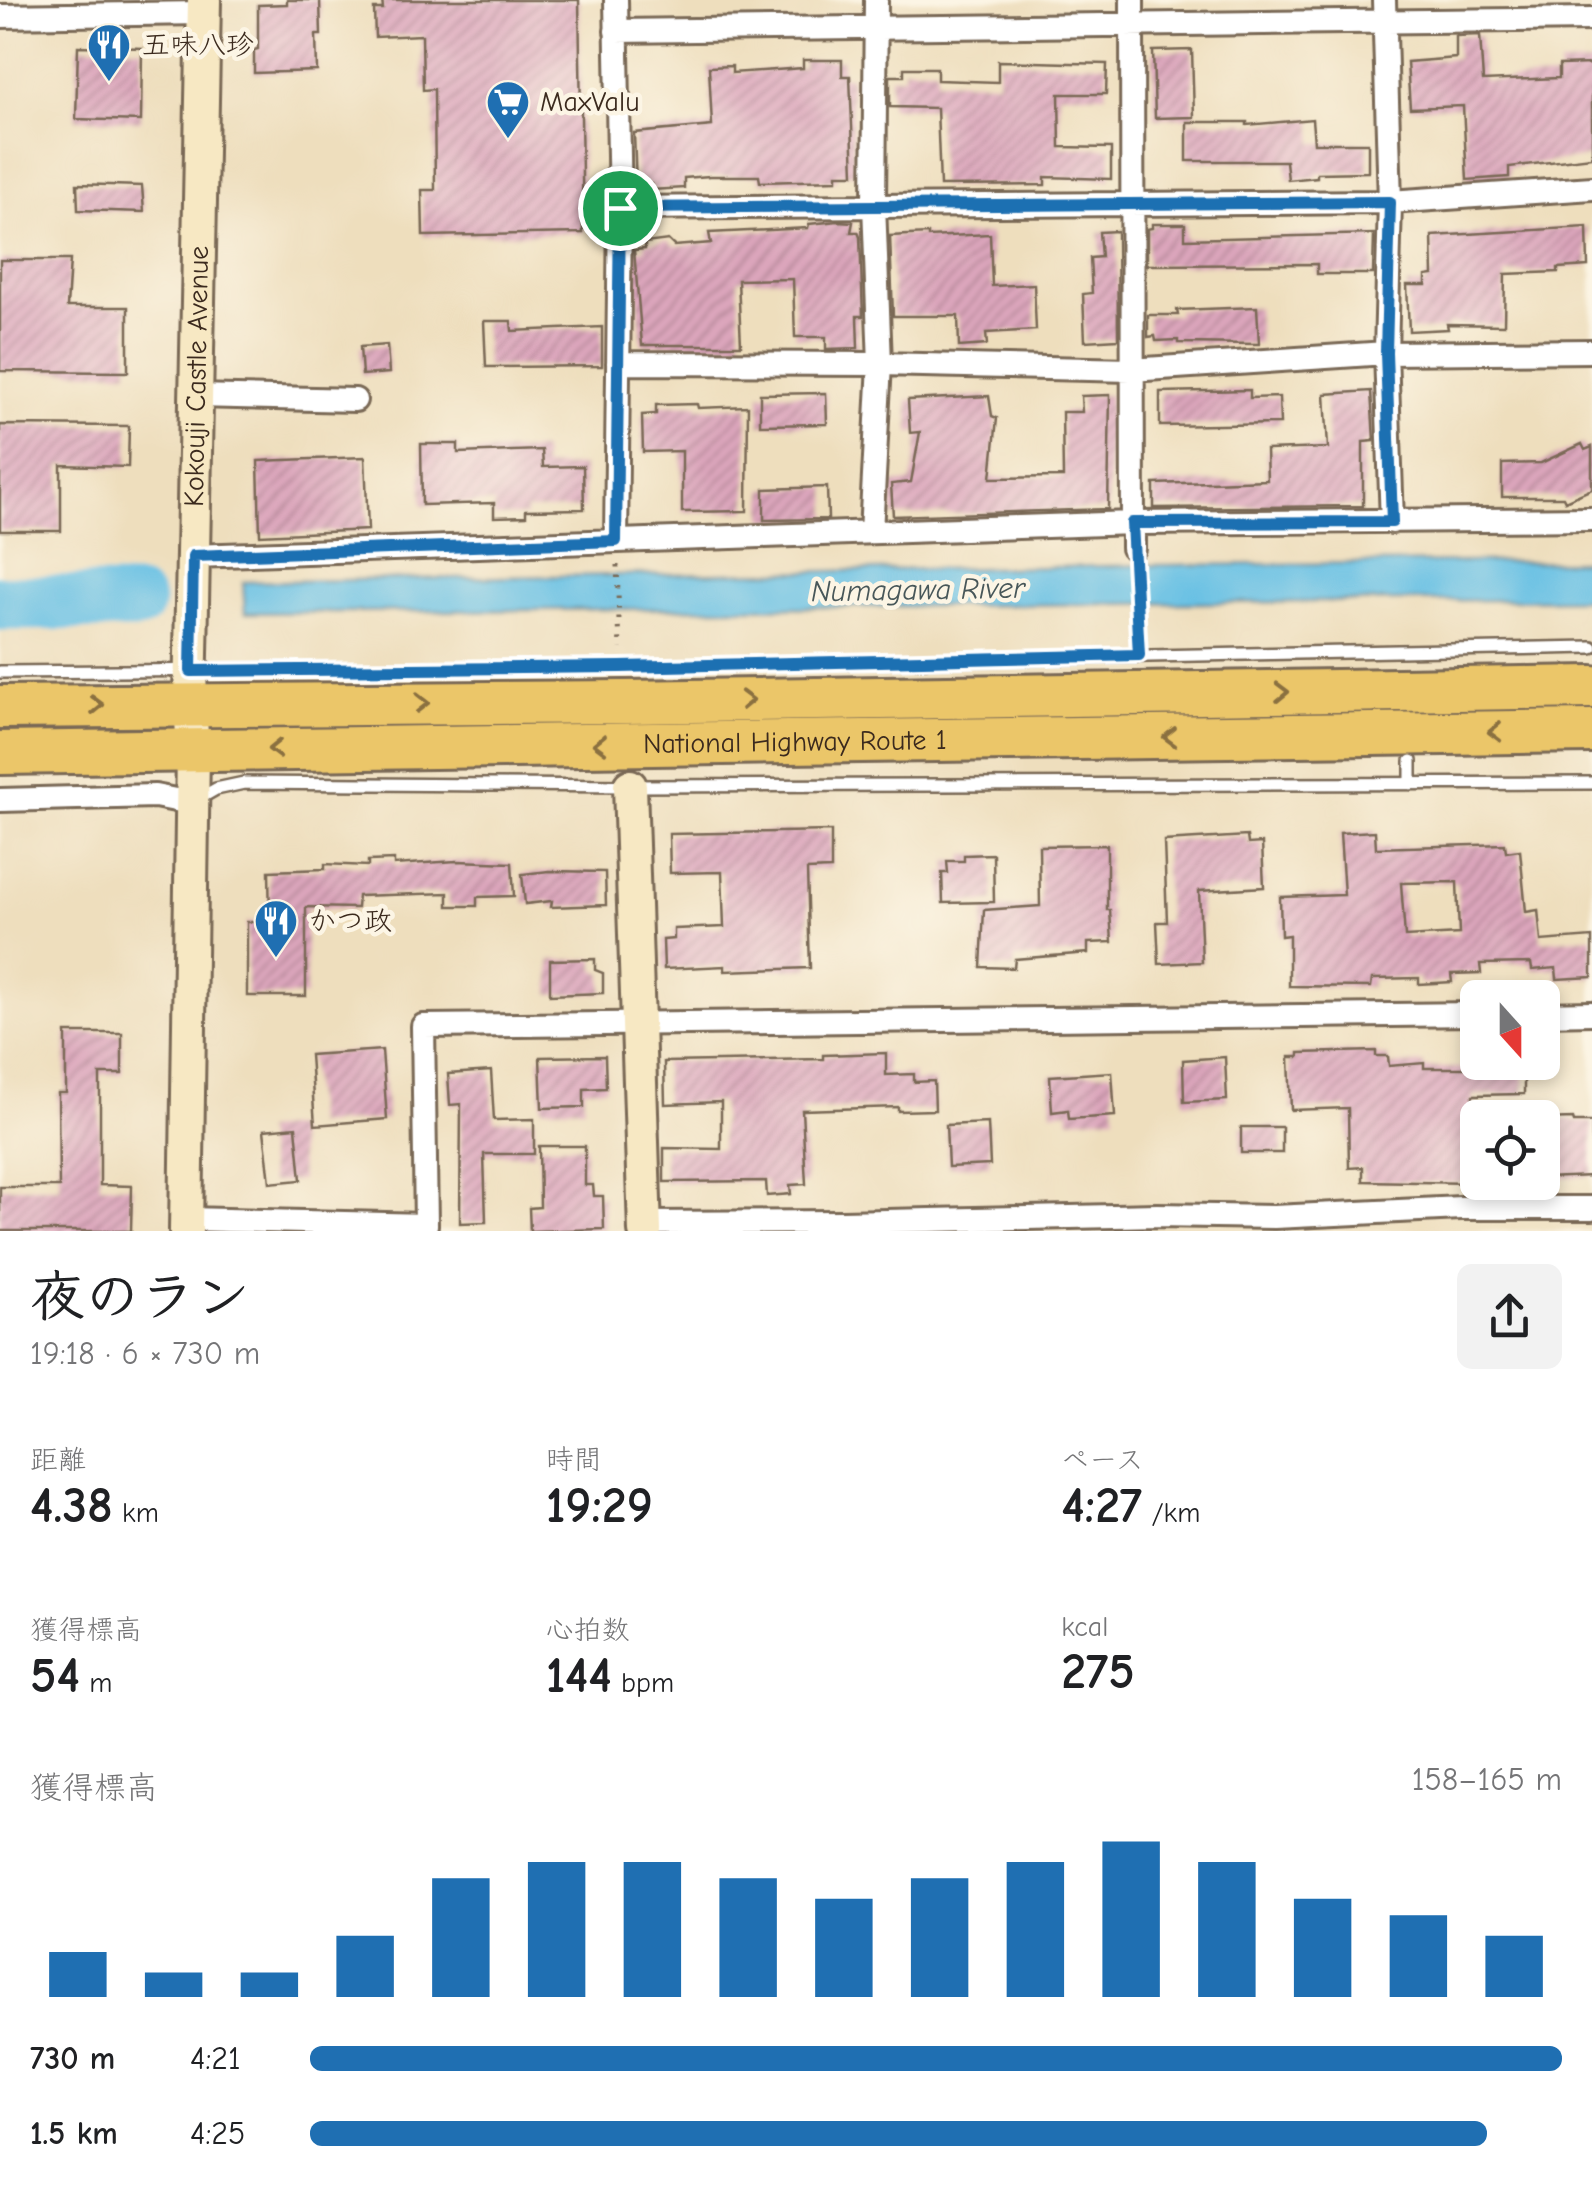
<!DOCTYPE html>
<html lang="ja">
<head>
<meta charset="utf-8">
<style>
  :root { --surface:#fff; --page:#f2f2f2; --text:#202124; --muted:#757577; --accent:#1f6fb2 }
  body { margin:0; font-family:"Comic Neue","Klee One",sans-serif; background:var(--page); color:var(--text); height:100vh; display:flex; flex-direction:column; font-size:38px; white-space:nowrap }
  * { box-sizing:border-box; margin:0 }
  p { font-size:32px; color:var(--muted) }
  .icon { flex:none; width:55px; height:55px; fill:none; stroke:currentColor; stroke-width:2; stroke-linecap:round; stroke-linejoin:round }
  .map { position:relative; height:1231px; overflow:hidden }
  .sheet { display:flex; flex-direction:column; background:var(--surface); flex:1 }
  .sheet>* { flex:none }
  .needle { width:65px; rotate:159deg }
  .fabs { position:absolute; left:1460px; top:980px; display:grid; gap:20px }
  .fabs a { display:grid; place-items:center; width:100px; height:100px; border-radius:15px; background:var(--surface); box-shadow:0 5px 15px #0003; font-size:50px }
  .pin { position:absolute; display:grid; place-items:center; width:85px; height:85px; color:#fff; margin:-42px; border:5px solid #fff; border-radius:50%; box-shadow:0 2px 10px #0007 }
  .round { display:grid; place-items:center; flex:none; width:105px; height:105px; border-radius:15px; background:var(--page) }
  .summary { display:flex; align-items:center; justify-content:space-between; height:170px; padding:0 30px }
  h1 { font-size:55px; font-weight:700; line-height:75px }
  .stats { display:grid; grid-template-columns:repeat(3,1fr); gap:15px; height:170px; padding:10px 30px }
  .stats div { display:grid; align-content:center }
  .stats b { font-size:50px; font-weight:700 }
  .stats small { font-size:28px; font-weight:400 }
  .stats p { font-size:28px }
  .chart { height:280px; padding:20px 30px }
  .chart p { display:flex; justify-content:space-between }
  .chart svg { width:100%; height:180px; margin-top:10px; stroke:var(--accent); stroke-width:6 }
  ul { padding:0 30px; list-style:none; font-size:32px }
  li { display:grid; grid-template-columns:160px 120px 1fr; align-items:center; height:75px }
  li i { height:25px; border-radius:12px; background:var(--accent) }
  .map>svg:first-child { display:block }
  .water { fill:#66c0e4; stroke:#507581; stroke-width:2.5 }
  .lines { fill:none; stroke-linecap:round; stroke-linejoin:round }
  .river { stroke:#66c0e4; stroke-width:55 }
  .building { fill:url(#building-hatch); fill-rule:evenodd }
  .lane-casing { stroke:#7a6956; stroke-width:16 }
  .street-casing { stroke:#7a6956; stroke-width:28 }
  .secondary-casing { stroke:#7a6956; stroke-width:38 }
  .highway-casing { stroke:#7a6956; stroke-width:48 }
  .path { stroke:#7a6956; stroke-width:5; stroke-dasharray:2.5 8; stroke-linecap:butt }
  .lane { stroke:#fff; stroke-width:11 }
  .street { stroke:#fff; stroke-width:22 }
  .secondary { stroke:#f7e8c3; stroke-width:32 }
  .highway { stroke:#ebc669; stroke-width:42 }
  .oneway { stroke:#8a7040 }
  .route-casing { stroke:#fff; stroke-width:20 }
  .route { stroke:#1f6fb2; stroke-width:12 }
  .labels { text-anchor:middle; dominant-baseline:central; stroke-width:9; stroke-linejoin:round; paint-order:stroke }
  .poi-label { font-size:28px; fill:#3b2a1e; stroke:#fcf5e5; text-anchor:start }
  .street-label { font-size:28px; fill:#3b2a1e; stroke:#fcf5e5 }
  .water-label { font-size:30px; font-style:italic; fill:#485759; stroke:#fcf5e5 }
</style>
</head>
<body>
<div class="map">
<svg width="1592" height="1231" viewBox="0 0 1592 1231">
  <defs>
    <pattern id="building-hatch" width="6" height="6" patternUnits="userSpaceOnUse" patternTransform="scale(2.5)"><rect width="6" height="6" fill="#dca6bc"/><path d="M-1 1l2-2M0 6l6-6M5 7l2-2" fill="none" stroke="#b48798"/></pattern>
  </defs>
  <rect width="100%" height="100%" fill="#fcf5e5"/>
  <filter id="ink" filterUnits="userSpaceOnUse"><feTurbulence type="fractalNoise" baseFrequency=".01" numOctaves="2"/><feDisplacementMap in="SourceGraphic" scale="20" xChannelSelector="R" yChannelSelector="G"/><feConvolveMatrix kernelMatrix="1 2 1 2 8 2 1 2 1" color-interpolation-filters="sRGB"/></filter>
  <filter id="wash" filterUnits="userSpaceOnUse"><feTurbulence type="fractalNoise" baseFrequency=".0048" numOctaves="4" result="noise"/><feDisplacementMap in="SourceGraphic" scale="40" xChannelSelector="R" yChannelSelector="G"/><feGaussianBlur stdDeviation="2.25" result="paint"/><feColorMatrix in="noise" values="0 0 0 0 0 0 0 0 0 0 0 0 0 0 0 0 0 1.4 0 .05"/><feComposite in="paint" operator="in"/></filter>
  <g filter="url(#wash)">
    <rect width="100%" height="100%" fill="#eedebd"/>
    <path class="water" d="M 1592,561 L 1592,599 L 245,613 L 243,582 L 1159,565 Z"/>
    <g class="lines">
      <path class="river" d="M 0,603 L 137,602"/>
    </g>
    <g id="blocks">
      <path class="building" d="M 287,0 L 320,0 L 321,35 L 316,35 L 317,71 L 254,73 L 254,50 L 258,49 L 258,5 L 287,4 Z
        M 382,0 L 579,0 L 583,233 L 423,236 L 422,190 L 435,190 L 434,89 L 423,90 L 422,35 L 375,37 L 374,9 L 383,9 Z
        M 1480,35 L 1483,81 L 1559,78 L 1559,65 L 1592,64 L 1592,157 L 1509,167 L 1509,177 L 1467,180 L 1463,106 L 1410,108 L 1407,62 L 1456,58 L 1456,36 Z
        M 78,46 L 142,48 L 141,121 L 76,119 Z
        M 1192,50 L 1194,117 L 1155,118 L 1153,51 Z
        M 803,60 L 842,60 L 842,76 L 850,76 L 854,174 L 837,174 L 837,180 L 760,182 L 759,176 L 710,176 L 684,178 L 684,188 L 651,190 L 651,184 L 636,185 L 634,133 L 712,126 L 709,67 L 732,66 L 732,73 L 803,68 Z
        M 998,61 L 1107,64 L 1106,94 L 1059,94 L 1060,147 L 1111,148 L 1111,179 L 1045,177 L 1045,185 L 940,186 L 937,108 L 890,107 L 890,76 L 904,76 L 904,68 L 937,68 L 937,80 L 998,82 Z
        M 1312,119 L 1314,143 L 1368,143 L 1368,172 L 1317,173 L 1317,177 L 1288,180 L 1286,161 L 1187,161 L 1187,122 L 1247,122 L 1247,125 Z
        M 77,184 L 142,186 L 144,212 L 78,210 Z
        M 838,221 L 853,222 L 851,232 L 858,232 L 860,237 L 863,316 L 857,316 L 858,348 L 826,349 L 826,337 L 795,337 L 793,279 L 738,280 L 741,345 L 642,345 L 634,250 L 645,249 L 645,243 L 668,240 L 674,246 L 711,243 L 709,233 L 808,228 L 809,224 Z
        M 1152,224 L 1185,224 L 1185,239 L 1374,234 L 1373,274 L 1317,274 L 1317,264 L 1147,265 L 1147,229 L 1152,228 Z
        M 1587,227 L 1588,266 L 1558,268 L 1558,272 L 1505,274 L 1504,325 L 1447,324 L 1448,329 L 1409,331 L 1407,285 L 1426,285 L 1426,276 L 1433,275 L 1432,236 Z
        M 1117,231 L 1118,339 L 1085,341 L 1083,294 L 1092,293 L 1090,258 L 1101,257 L 1099,232 Z
        M 928,234 L 928,237 L 990,234 L 992,286 L 1034,284 L 1036,330 L 986,333 L 987,345 L 959,347 L 958,316 L 893,316 L 890,236 Z
        M 0,260 L 70,260 L 67,307 L 128,307 L 128,372 L 0,371 Z
        M 1257,307 L 1259,344 L 1178,343 L 1178,340 L 1156,341 L 1155,336 L 1148,337 L 1148,315 L 1178,315 L 1177,310 Z
        M 484,321 L 511,321 L 512,331 L 602,327 L 602,366 L 486,367 Z
        M 387,345 L 389,373 L 362,375 L 360,347 Z
        M 1250,390 L 1250,398 L 1279,397 L 1280,424 L 1160,426 L 1160,392 Z
        M 1371,391 L 1374,441 L 1363,442 L 1363,506 L 1154,508 L 1154,484 L 1267,480 L 1266,450 L 1328,448 L 1325,394 Z
        M 826,393 L 827,424 L 760,425 L 760,394 Z
        M 1110,395 L 1108,509 L 893,516 L 891,484 L 911,482 L 920,432 L 910,433 L 908,400 L 989,396 L 992,416 L 997,418 L 991,478 L 1063,477 L 1062,412 L 1082,412 L 1081,396 Z
        M 697,404 L 698,408 L 748,406 L 747,511 L 682,512 L 682,451 L 643,452 L 642,415 L 656,414 L 656,405 Z
        M 0,425 L 129,426 L 128,467 L 61,465 L 61,531 L 0,531 Z
        M 421,444 L 458,444 L 458,453 L 542,450 L 543,467 L 583,466 L 584,509 L 526,510 L 526,516 L 494,517 L 494,503 L 422,505 Z
        M 1582,444 L 1585,450 L 1592,447 L 1592,489 L 1565,501 L 1563,497 L 1502,497 L 1502,464 L 1541,463 Z
        M 365,457 L 368,530 L 260,535 L 258,461 Z
        M 827,487 L 828,519 L 764,520 L 764,489 Z
        M 831,831 L 831,869 L 807,870 L 810,968 L 725,971 L 725,966 L 664,969 L 663,940 L 674,939 L 674,929 L 724,927 L 722,872 L 670,873 L 669,834 Z
        M 1375,831 L 1376,848 L 1505,844 L 1506,852 L 1520,850 L 1526,912 L 1538,910 L 1541,941 L 1592,937 L 1592,977 L 1557,979 L 1556,968 L 1532,970 L 1531,963 L 1480,964 L 1481,973 L 1451,974 L 1452,982 L 1419,984 L 1419,978 L 1372,979 L 1371,987 L 1289,986 L 1289,935 L 1281,936 L 1280,897 L 1344,895 L 1340,833 ZM 1457,882 L 1459,934 L 1405,937 L 1401,883 Z
        M 1247,836 L 1248,844 L 1262,843 L 1264,887 L 1199,891 L 1202,962 L 1159,964 L 1157,922 L 1167,922 L 1164,841 Z
        M 1107,845 L 1107,910 L 1110,910 L 1112,942 L 1088,943 L 1088,953 L 1015,959 L 1014,968 L 981,967 L 984,910 L 1040,906 L 1039,846 Z
        M 993,854 L 994,902 L 943,903 L 942,873 L 948,873 L 947,861 L 964,861 L 964,855 Z
        M 394,860 L 394,865 L 457,861 L 512,863 L 514,896 L 477,897 L 477,906 L 448,906 L 448,893 L 358,896 L 357,908 L 306,907 L 306,996 L 247,996 L 247,922 L 270,922 L 269,871 L 325,869 L 325,864 L 368,866 L 368,861 Z
        M 549,871 L 605,872 L 606,905 L 551,907 L 552,901 L 525,904 L 522,874 Z
        M 595,959 L 595,970 L 603,973 L 603,993 L 550,995 L 550,960 Z
        M 66,1033 L 122,1033 L 122,1074 L 100,1074 L 100,1185 L 132,1186 L 131,1231 L 0,1231 L 0,1187 L 59,1187 L 58,1093 L 66,1093 Z
        M 382,1050 L 387,1119 L 315,1125 L 310,1055 Z
        M 1376,1051 L 1376,1056 L 1388,1056 L 1389,1066 L 1424,1063 L 1424,1068 L 1524,1068 L 1524,1094 L 1473,1095 L 1471,1183 L 1363,1181 L 1363,1167 L 1349,1168 L 1348,1108 L 1291,1110 L 1289,1057 L 1299,1057 L 1299,1053 Z
        M 886,1053 L 886,1075 L 914,1074 L 914,1082 L 934,1081 L 935,1110 L 898,1111 L 898,1107 L 802,1110 L 806,1184 L 790,1185 L 791,1194 L 767,1196 L 766,1181 L 664,1182 L 664,1148 L 721,1149 L 721,1102 L 665,1104 L 664,1062 L 823,1059 L 823,1055 Z
        M 605,1056 L 606,1088 L 584,1089 L 584,1107 L 542,1108 L 540,1057 Z
        M 1225,1057 L 1227,1100 L 1184,1102 L 1183,1060 Z
        M 491,1071 L 494,1120 L 534,1119 L 534,1154 L 484,1154 L 486,1222 L 460,1223 L 461,1104 L 450,1105 L 448,1074 Z
        M 1112,1072 L 1115,1116 L 1069,1119 L 1068,1110 L 1052,1112 L 1050,1076 Z
        M 1573,1119 L 1574,1122 L 1592,1122 L 1592,1176 L 1544,1178 L 1542,1120 Z
        M 988,1123 L 990,1165 L 948,1167 L 946,1125 Z
        M 296,1127 L 301,1180 L 270,1183 L 264,1130 Z
        M 1241,1127 L 1282,1127 L 1282,1153 L 1241,1153 Z
        M 539,1146 L 585,1146 L 585,1185 L 593,1185 L 594,1196 L 603,1196 L 604,1229 L 530,1231 L 529,1208 L 540,1207 Z"/>
    </g>
  </g>
  <g filter="url(#ink)">
    <use href="#blocks" fill-opacity="0" stroke="#7a6956" stroke-width="2.5"/>
    <g class="lines">
      <g class="lane-casing">
        <path id="lane" d="M 0,672 L 620,667 L 1592,647
          M 1411,784 L 1411,761
          M 195,801 L 216,789 L 244,783 L 630,786 L 1592,783"/>
      </g>
      <g class="street-casing">
        <path id="street" d="M 1132,0 L 1133,548
          M 1384,0 L 1390,202 L 1386,353 L 1392,522
          M 0,16 L 204,13
          M 616,31 L 1592,19
          M 620,208 L 1390,202 L 1592,188
          M 618,363 L 880,364 L 1131,370 L 1386,353 L 1592,351
          M 196,396 L 355,400
          M 871,532 L 880,364 L 874,204 L 876,0
          M 616,541 L 620,208 L 616,0
          M 193,556 L 1132,523 L 1592,519
          M 0,800 L 155,796 L 191,803
          M 1542,1014 L 1592,1013
          M 187,1219 L 426,1225 L 423,1026 L 1478,1014
          M 645,1223 L 842,1222 L 1157,1215 L 1274,1217 L 1461,1208 L 1592,1208"/>
      </g>
      <g class="secondary-casing">
        <g id="secondary">
          <path d="M 630,786 L 645,1231"/>
          <path id="s1" d="M 186,1231 L 193,751 L 190,704 L 204,0"/>
        </g>
      </g>
      <g class="highway-casing">
        <g id="highway">
          <path d="M 0,707 L 626,702 L 1592,687"/>
          <path id="s2" d="M 0,753 L 1592,731"/>
        </g>
      </g>
      <path class="path" d="M 617,565 L 620,649
        M 1134,571 L 1138,635"/>
      <use href="#lane" class="lane"/>
      <use href="#street" class="street"/>
      <use href="#secondary" class="secondary"/>
      <use href="#highway" class="highway"/>
    </g>
    <defs><path id="oneway-chevron" d="M-2-3.5L2.5 0L-2 3.5" fill="none" stroke-width="1.6" stroke-linecap="round" stroke-linejoin="round" transform="scale(2.5)"/></defs>
    <g class="oneway">
      <use href="#oneway-chevron" transform="translate(1282 692) rotate(-1)"/>
      <use href="#oneway-chevron" transform="translate(747 700) rotate(-1)"/>
      <use href="#oneway-chevron" transform="translate(422 703)"/>
      <use href="#oneway-chevron" transform="translate(97 705) rotate(-1)"/>
      <use href="#oneway-chevron" transform="translate(1495 732) rotate(179)"/>
      <use href="#oneway-chevron" transform="translate(1170 737) rotate(179)"/>
      <use href="#oneway-chevron" transform="translate(600 744) rotate(179)"/>
      <use href="#oneway-chevron" transform="translate(275 749) rotate(179)"/>
    </g>
  </g>
  <g class="lines" filter="url(#ink)">
    <g class="route-casing">
      <path id="route" d="M 1390,202 L 1386,353 L 1392,522 L 1132,523 L 1139,655 L 620,667 L 191,671 L 193,556 L 616,541 L 620,208 Z"/>
    </g>
    <use href="#route" class="route"/>
  </g>
  <defs>
    <g id="restaurant-pin" transform="scale(2.25)"><path d="M0 17L-7.5 6A9.5 9.5 0 1 1 7.5 6Z" fill="#1f6fb2" stroke="#fcf5e5"/><path d="M-5-6h1v4h1v-4h1v4h1v-4h1v5L-1.5 .5V6h-2V.5L-5-1ZM5-6V6H3V1.5H1.5Q1.5-4 5-6Z" fill="#fff"/></g>
    <g id="supermarket-pin" transform="scale(2.25)"><path d="M0 17L-7.5 6A9.5 9.5 0 1 1 7.5 6Z" fill="#1f6fb2" stroke="#fcf5e5"/><path d="M-6-5.5h2.5l.6 2H6L4.5 2H-2.5L-4.4-4H-6ZM-1.5 3.2a1.3 1.3 0 1 0 .1 0ZM3 3.2a1.3 1.3 0 1 0 .1 0Z" fill="#fff"/></g>
  </defs>
  <g fill-rule="evenodd">
    <use href="#restaurant-pin" x="109" y="45"/>
    <use href="#supermarket-pin" x="508" y="102"/>
    <use href="#restaurant-pin" x="276" y="921"/>
  </g>
  <g class="labels">
    <g class="poi-label">
      <text x="142" y="45">五味八珍</text>
      <text x="540" y="102">MaxValu</text>
      <text x="308" y="921">かつ政</text>
    </g>
    <g class="street-label">
      <text stroke="none"><textPath href="#s1" startOffset="855">Kokouji Castle Avenue</textPath></text>
      <text stroke="none"><textPath href="#s2" startOffset="795">National Highway Route 1</textPath></text>
    </g>
    <g class="water-label">
      <text transform="translate(918 590) rotate(-1)">Numagawa River</text>
    </g>
  </g>
</svg>
<div class="fabs">
<a><svg class="needle" viewBox="-14 -14 28 28"><path d="M0-13l5 13h-10z" fill="#e53935"/><path d="M0 13l5-13h-10z" fill="#757577"/></svg></a>
<a><svg class="icon" aria-label="locate" viewBox="0 0 24 24"><circle cx="12" cy="12" r="6"/><path d="M12 2v4M12 18v4M2 12h4M18 12h4"/></svg></a>
</div>
<div class="pin" style="left:620px;top:208px;background:#1e9e55"><svg class="icon" aria-label="arrive" viewBox="0 0 24 24"><path d="M6 21V4h12l-3 4 3 4H6"/></svg></div>
</div>
<section class="sheet">
<div class="summary"><div><h1>夜のラン</h1><p>19:18 · 6 × 730 m</p></div><a class="round"><svg class="icon" aria-label="share" viewBox="0 0 24 24"><path d="M12 15V3M7 8l5-5 5 5M5 13v7h14v-7"/></svg></a></div>
<div class="stats">
<div><p>距離</p><b>4.38<small> km</small></b></div>
<div><p>時間</p><b>19:29</b></div>
<div><p>ペース</p><b>4:27<small> /km</small></b></div>
</div>
<div class="stats">
<div><p>獲得標高</p><b>54<small> m</small></b></div>
<div><p>心拍数</p><b>144<small> bpm</small></b></div>
<div><p>kcal</p><b>275</b></div>
</div>
<div class="chart"><p><span>獲得標高</span>158–165 m</p>
<svg viewBox="0 0 160 44" preserveAspectRatio="none"><path d="M5 44V33M15 44V38M25 44V38M35 44V29M45 44V15M55 44V11M65 44V11M75 44V15M85 44V20M95 44V15M105 44V11M115 44V6M125 44V11M135 44V20M145 44V24M155 44V29"/></svg>
</div>
<ul>
<li><b>730 m</b>4:21<i style="width:100%"></i></li>
<li><b>1.5 km</b>4:25<i style="width:94%"></i></li>
</ul>
</section>
</body>
</html>
